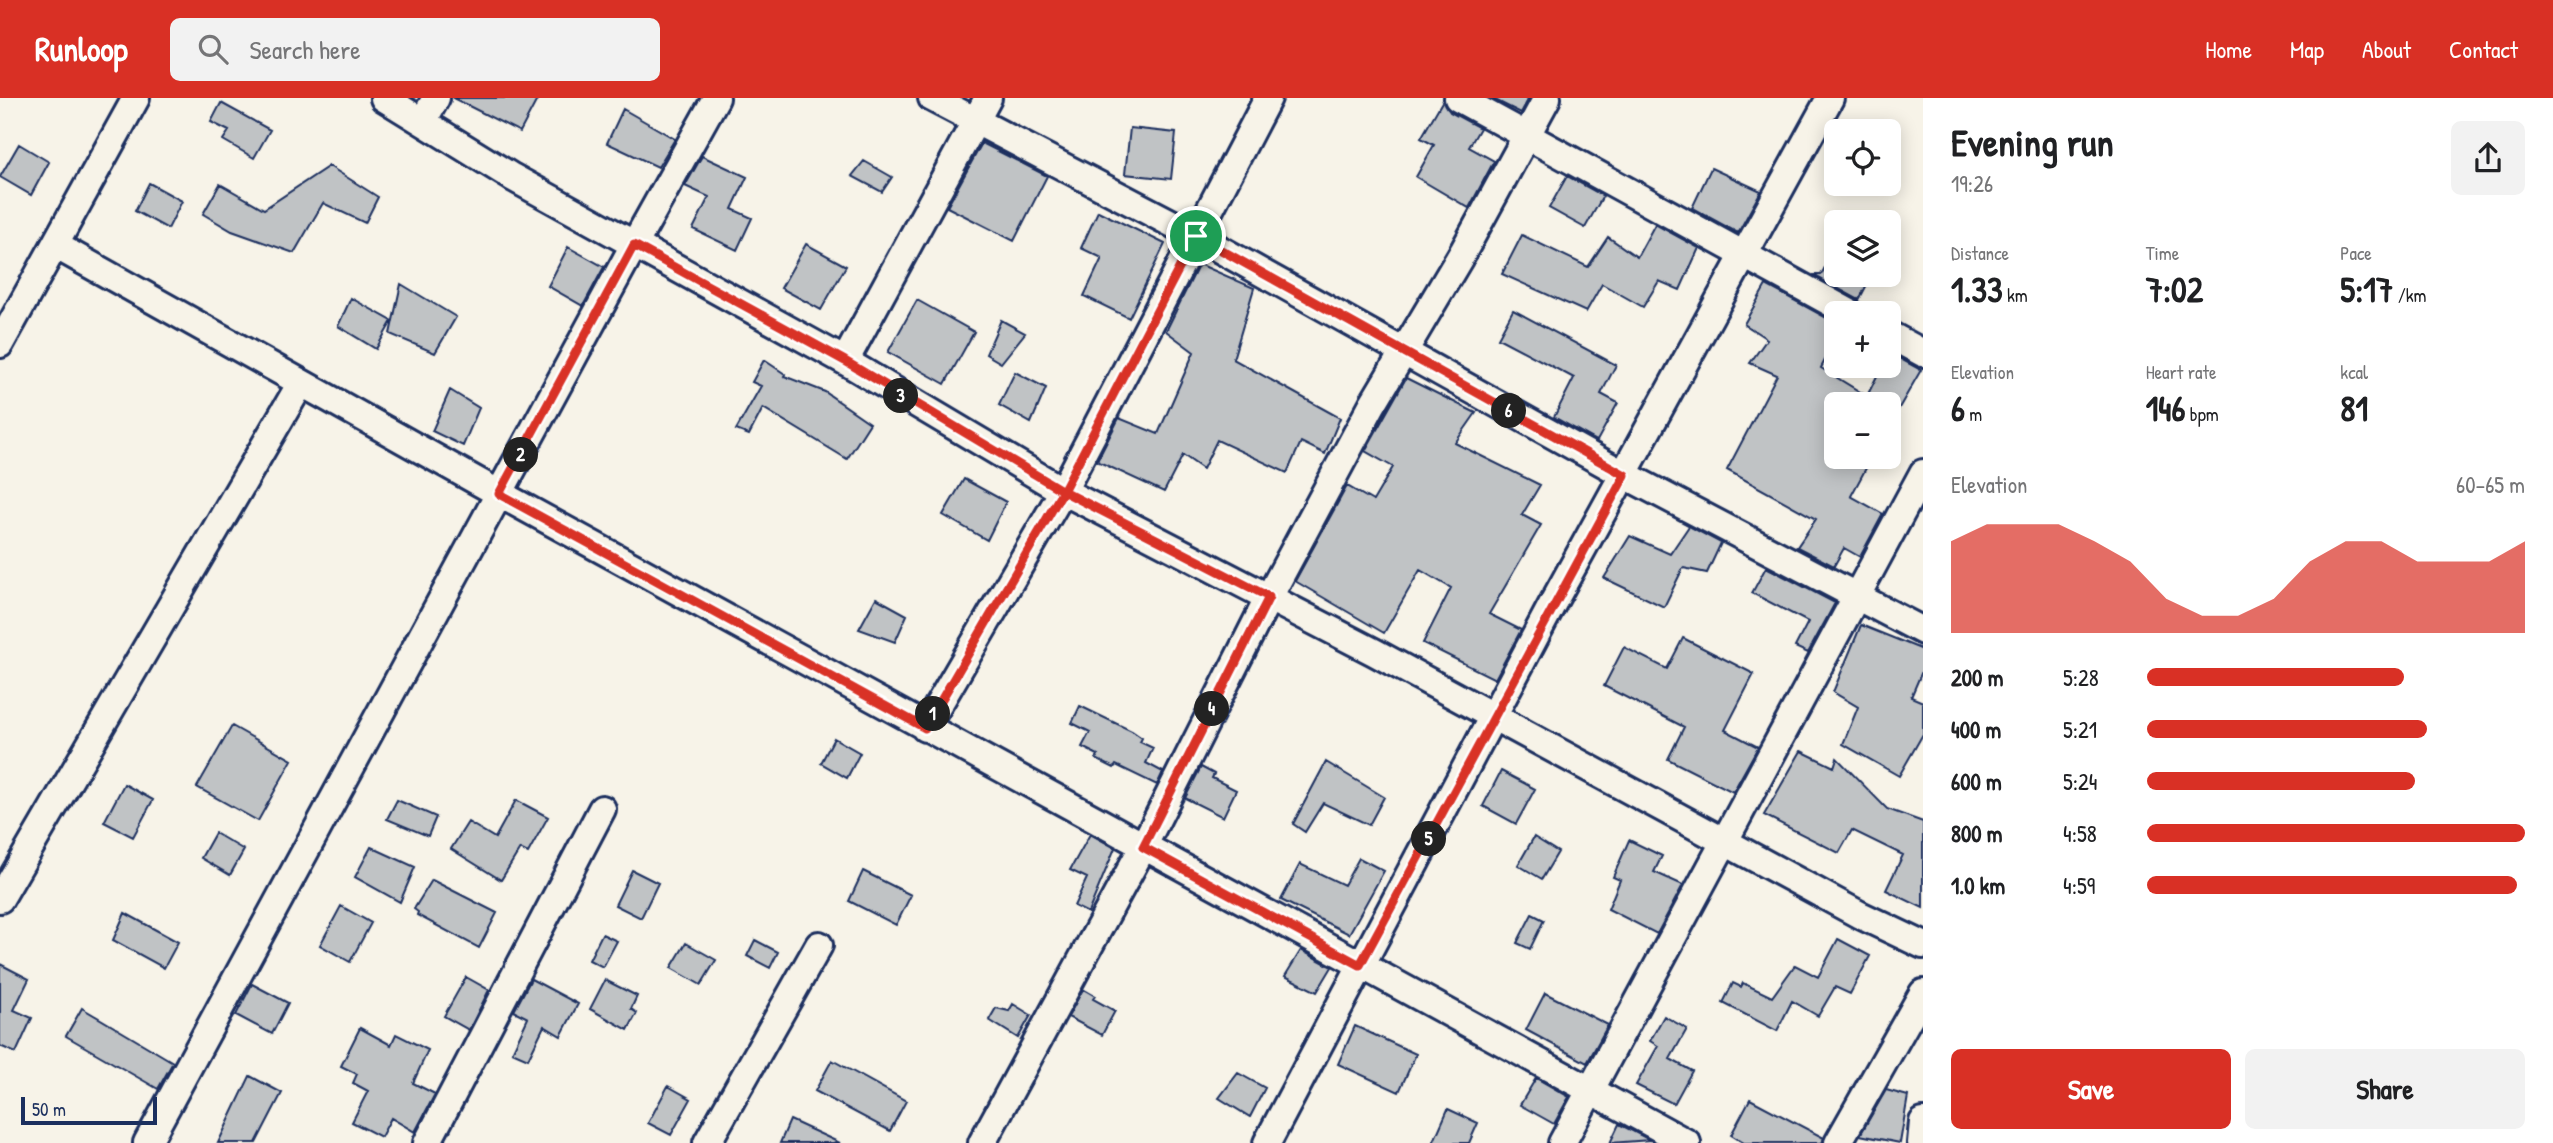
<!DOCTYPE html>
<html lang="en">
<head>
<meta charset="utf-8">
<style>
  :root { --surface:#fff; --page:#f2f2f2; --text:#202124; --muted:#757577; --accent:#d93025 }
  body { margin:0; font-family:"Patrick Hand",sans-serif; background:var(--page); color:var(--text); height:100vh; display:flex; flex-direction:column; font-size:26px; white-space:nowrap }
  * { box-sizing:border-box; margin:0 }
  p { font-size:23px; color:var(--muted) }
  .icon { flex:none; width:38px; height:38px; fill:none; stroke:currentColor; stroke-width:2; stroke-linecap:round; stroke-linejoin:round }
  .map { position:relative; flex:1; overflow:hidden }
  .panel { display:flex; flex-direction:column; background:var(--surface); width:630px }
  .panel>* { flex:none }
  .tools { position:absolute; left:1824px; top:21px; display:grid; gap:14px }
  .tools a { display:grid; place-items:center; width:77px; height:77px; border-radius:10px; background:var(--surface); box-shadow:0 4px 18px #0003; font-size:35px }
  .scale { position:absolute; left:21px; bottom:18px; width:136px; box-sizing:border-box; padding-left:7px; border:4px solid #1b2f5e; border-top:0; font-size:19px; line-height:24px; white-space:nowrap; color:#1b2f5e; -webkit-text-stroke:5px #f7f3e8; paint-order:stroke }
  .pin { position:absolute; display:grid; place-items:center; width:60px; height:60px; color:#fff; margin:-30px; border:4px solid #fff; border-radius:50%; box-shadow:0 2px 7px #0007 }
  .km { position:absolute; width:35px; height:35px; margin:-18px; border-radius:50%; background:#222; color:#fff; font-size:19px; line-height:35px; text-align:center }
  .round { display:grid; place-items:center; flex:none; width:74px; height:74px; border-radius:10px; background:var(--page) }
  .head { display:flex; align-items:center; justify-content:space-between; height:119px; padding:0 28px }
  h1 { font-size:38px; font-weight:700; line-height:52px }
  .figures { display:grid; grid-template-columns:repeat(3,1fr); gap:10px; height:119px; padding:7px 28px }
  .figures div { display:grid; align-content:center }
  .figures b { font-size:35px; font-weight:700 }
  .figures small { font-size:19px; font-weight:400 }
  .figures p { font-size:19px }
  .chart { height:196px; padding:14px 28px }
  .chart p { display:flex; justify-content:space-between }
  .chart svg { width:100%; height:126px; margin-top:7px; fill:var(--accent); opacity:.7 }
  .primary-button { display:flex; gap:14px; margin-top:auto; padding:14px 28px }
  .primary-button a { flex:1; height:80px; border-radius:10px; background:var(--accent); color:#fff; font-size:28px; font-weight:700; line-height:80px; text-align:center }
  .primary-button a+a { background:var(--page); color:var(--text) }
  ul { padding:0 28px; list-style:none; font-size:23px }
  li { display:grid; grid-template-columns:112px 84px 1fr; align-items:center; height:52px }
  li i { height:18px; border-radius:9px; background:var(--accent) }
  header { display:flex; align-items:center; gap:42px; box-sizing:border-box; height:98px; padding:0 35px; background:var(--accent); color:#fff }
  header strong { font-size:33px }
  nav { display:flex; gap:38px; margin-inline-start:auto; font-size:24px }
  .search { width:490px; height:63px; background:var(--page); display:flex; align-items:center; gap:18px; box-sizing:border-box; padding:0 24px; border-radius:10px; color:var(--muted); font-size:26px }
  main { display:flex; flex:1; min-height:0 }
  .map>svg:first-child { display:block }
  .building { fill:#c0c3c5; stroke:#1b2f5e; stroke-width:2 }
  .lines { fill:none; stroke-linecap:round; stroke-linejoin:round }
  .minor-casing { stroke:#1b2f5e; stroke-width:32 }
  .minor { stroke:#f7f3e8; stroke-width:26 }
  .route-casing { stroke:#fff; stroke-width:14 }
  .route { stroke:#d93025; stroke-width:9 }
</style>
</head>
<body>
<header>
<strong>Runloop</strong>
<div class="search"><svg class="icon" aria-label="search" viewBox="0 0 24 24"><circle cx="10" cy="10" r="6"/><path d="M15 15l6 6"/></svg>Search here</div>
<nav><a>Home</a><a>Map</a><a>About</a><a>Contact</a></nav>
</header>
<main>
<div class="map">
<svg width="1923" height="1045" viewBox="0 0 1923 1045">
  <rect width="100%" height="100%" fill="#f7f3e8"/>
  <filter id="ink" filterUnits="userSpaceOnUse"><feTurbulence type="fractalNoise" baseFrequency=".0143" numOctaves="2"/><feDisplacementMap in="SourceGraphic" scale="14" xChannelSelector="R" yChannelSelector="G"/><feConvolveMatrix kernelMatrix="1 2 1 2 8 2 1 2 1" color-interpolation-filters="sRGB"/></filter>
  <g filter="url(#ink)">
    <path class="building" d="M 453,0 L 538,0 L 520,34 Z
      M 1491,0 L 1529,0 L 1521,15 Z
      M 1443,2 L 1450,14 L 1480,30 L 1469,49 L 1494,63 L 1469,110 L 1416,79 L 1434,47 L 1421,40 Z
      M 221,5 L 270,32 L 254,60 L 223,42 L 229,33 L 211,24 Z
      M 623,11 L 675,41 L 658,69 L 607,45 Z
      M 1130,30 L 1176,35 L 1171,81 L 1125,76 Z
      M 982,45 L 1047,78 L 1014,143 L 947,109 Z
      M 19,46 L 49,64 L 31,97 L 0,79 Z
      M 702,58 L 747,79 L 732,111 L 752,120 L 737,152 L 693,131 L 709,99 L 685,88 Z
      M 864,63 L 892,79 L 882,94 L 852,78 Z
      M 329,68 L 378,99 L 365,125 L 323,105 L 294,155 L 232,133 L 203,116 L 220,86 L 264,111 Z
      M 1711,70 L 1761,93 L 1738,135 L 1692,110 Z
      M 1567,78 L 1603,98 L 1585,130 L 1549,110 Z
      M 149,85 L 182,103 L 168,131 L 135,113 Z
      M 1098,113 L 1165,146 L 1129,220 L 1084,198 L 1102,160 L 1081,150 Z
      M 1655,126 L 1699,150 L 1680,192 L 1659,183 L 1643,209 L 1602,186 L 1586,214 L 1502,176 L 1522,137 L 1588,169 L 1608,139 L 1637,159 Z
      M 806,146 L 846,168 L 821,212 L 781,190 Z
      M 1836,148 L 1836,177 L 1872,177 L 1859,202 L 1813,177 L 1821,177 Z
      M 568,149 L 604,169 L 583,208 L 548,188 Z
      M 1199,166 L 1254,190 L 1233,261 L 1340,320 L 1325,356 L 1301,344 L 1287,375 L 1217,342 L 1203,371 L 1183,357 L 1164,394 L 1097,363 L 1119,320 L 1158,336 L 1194,254 L 1166,233 Z
      M 401,186 L 456,219 L 435,255 L 390,236 Z
      M 1766,187 L 1836,225 L 1836,241 L 1821,270 L 1867,298 L 1882,268 L 1888,268 L 1888,254 L 1921,272 L 1888,329 L 1888,306 L 1836,306 L 1836,359 L 1872,359 L 1851,398 L 1883,416 L 1860,459 L 1844,450 L 1834,468 L 1797,449 L 1816,421 L 1727,372 L 1777,277 L 1750,265 L 1767,241 L 1744,226 Z
      M 351,200 L 392,223 L 376,251 L 338,228 Z
      M 917,202 L 974,234 L 945,286 L 888,254 Z
      M 1513,212 L 1616,267 L 1601,296 L 1618,305 L 1597,343 L 1554,319 L 1574,280 L 1498,240 Z
      M 1001,222 L 1025,235 L 1001,265 L 986,256 Z
      M 764,262 L 785,276 L 784,278 L 825,294 L 870,325 L 847,361 L 763,310 L 749,337 L 736,332 L 761,288 L 752,284 Z
      M 1015,274 L 1046,290 L 1031,325 L 999,307 Z
      M 1406,280 L 1476,315 L 1455,345 L 1540,387 L 1522,417 L 1541,427 L 1489,516 L 1521,532 L 1495,581 L 1423,545 L 1451,490 L 1420,472 L 1384,535 L 1295,483 L 1347,388 L 1373,403 L 1393,369 L 1365,353 Z
      M 450,292 L 479,310 L 463,348 L 432,333 Z
      M 964,381 L 1006,404 L 987,442 L 943,417 Z
      M 1689,428 L 1721,445 L 1707,475 L 1683,470 L 1664,509 L 1604,480 L 1630,438 L 1670,456 Z
      M 1766,469 L 1835,505 L 1808,555 L 1795,549 L 1808,524 L 1752,495 Z
      M 876,500 L 907,517 L 895,544 L 859,531 Z
      M 1861,527 L 1923,552 L 1923,571 L 1911,599 L 1923,604 L 1923,636 L 1899,678 L 1843,646 L 1858,609 L 1833,594 Z
      M 1683,540 L 1754,576 L 1725,632 L 1758,649 L 1733,694 L 1668,661 L 1684,629 L 1604,588 L 1624,549 L 1667,571 Z
      M 1080,608 L 1132,633 L 1142,640 L 1140,644 L 1153,650 L 1146,665 L 1163,674 L 1157,687 L 1116,667 L 1114,670 L 1096,661 L 1098,657 L 1082,649 L 1090,634 L 1072,625 Z
      M 232,628 L 292,662 L 258,723 L 197,689 Z
      M 834,640 L 860,655 L 847,680 L 821,665 Z
      M 1801,653 L 1834,669 L 1837,660 L 1887,711 L 1923,724 L 1923,810 L 1886,792 L 1903,757 L 1852,732 L 1839,755 L 1764,717 Z
      M 1326,664 L 1384,699 L 1369,727 L 1323,705 L 1305,734 L 1293,726 Z
      M 1201,669 L 1214,676 L 1212,680 L 1236,692 L 1223,719 L 1185,700 Z
      M 1501,673 L 1535,691 L 1516,726 L 1483,708 Z
      M 124,686 L 153,702 L 133,739 L 104,724 Z
      M 397,702 L 436,719 L 428,738 L 387,721 Z
      M 516,702 L 548,719 L 528,755 L 520,751 L 501,782 L 451,751 L 468,724 L 495,740 Z
      M 215,735 L 244,752 L 230,777 L 201,760 Z
      M 1090,736 L 1115,750 L 1088,815 L 1074,808 L 1087,780 L 1070,772 Z
      M 1534,739 L 1558,754 L 1542,781 L 1518,767 Z
      M 1629,742 L 1662,758 L 1654,774 L 1683,787 L 1657,836 L 1608,811 L 1620,782 L 1613,779 Z
      M 371,749 L 415,769 L 400,804 L 355,779 Z
      M 1359,760 L 1384,773 L 1349,836 L 1281,802 L 1300,766 L 1344,787 Z
      M 632,772 L 658,785 L 641,820 L 615,807 Z
      M 863,773 L 911,797 L 896,827 L 849,803 Z
      M 432,782 L 497,815 L 479,850 L 417,817 L 418,814 L 414,811 Z
      M 341,808 L 371,825 L 350,864 L 320,847 Z
      M 125,815 L 178,844 L 164,870 L 113,842 Z
      M 1532,816 L 1544,822 L 1530,851 L 1517,845 Z
      M 602,836 L 617,843 L 603,869 L 589,862 Z
      M 1838,841 L 1870,858 L 1850,896 L 1835,889 L 1818,918 L 1792,903 L 1777,933 L 1723,905 L 1733,885 L 1741,889 L 1743,885 L 1772,899 L 1795,867 L 1818,879 Z
      M 755,842 L 778,854 L 770,870 L 747,858 Z
      M 686,845 L 716,862 L 701,887 L 671,870 Z
      M 1301,852 L 1332,869 L 1317,894 L 1285,878 Z
      M 0,866 L 29,881 L 14,912 L 32,920 L 16,955 L 0,948 Z
      M 466,879 L 489,892 L 469,932 L 444,918 Z
      M 531,881 L 578,906 L 561,938 L 544,928 L 528,961 L 512,954 L 528,920 L 514,913 Z
      M 605,882 L 637,898 L 631,911 L 637,915 L 628,932 L 590,911 Z
      M 252,886 L 288,905 L 272,936 L 236,917 Z
      M 1083,891 L 1095,898 L 1093,901 L 1115,913 L 1102,937 L 1068,919 Z
      M 1545,895 L 1608,927 L 1587,965 L 1526,932 Z
      M 1013,906 L 1031,917 L 1018,940 L 989,922 L 996,910 L 1009,913 Z
      M 82,910 L 173,964 L 158,991 L 66,938 Z
      M 1664,918 L 1687,931 L 1670,961 L 1692,973 L 1674,1006 L 1636,987 L 1658,948 L 1650,943 Z
      M 1355,928 L 1416,956 L 1399,994 L 1338,966 Z
      M 360,930 L 391,947 L 396,936 L 428,952 L 413,985 L 435,996 L 415,1034 L 391,1020 L 381,1039 L 352,1024 L 368,993 L 353,985 L 357,976 L 341,968 Z
      M 832,962 L 906,1003 L 890,1033 L 815,993 Z
      M 1238,975 L 1265,990 L 1250,1019 L 1219,1000 Z
      M 250,978 L 282,995 L 272,1014 L 256,1045 L 218,1045 Z
      M 1536,980 L 1569,999 L 1554,1026 L 1520,1007 Z
      M 668,988 L 691,1001 L 671,1037 L 648,1025 Z
      M 1886,992 L 1908,998 L 1900,1045 L 1860,1037 Z
      M 1750,1001 L 1824,1040 L 1822,1045 L 1744,1045 L 1731,1037 Z
      M 1448,1011 L 1478,1025 L 1469,1045 L 1433,1045 Z
      M 790,1022 L 840,1045 L 780,1045 Z
      M 1619,1026 L 1650,1042 L 1610,1045 Z"/>
    <g class="lines">
      <g class="minor-casing">
        <path id="minor" d="M 384,0 L 512,79 L 845,263 L 1063,393 L 1374,554 L 1860,817 L 1923,847
          M 932,0 L 1196,138 L 1625,377 L 1923,533
          M 1458,0 L 1850,215
          M 423,23 L 436,0
          M 55,147 L 500,396 L 1687,1045
          M 1888,236 L 1923,255
          M 0,246 L 136,0
          M 845,263 L 988,0
          M 925,630 L 1063,393 L 1268,0
          M 0,801 L 301,285
          M 147,1045 L 634,147 L 716,0
          M 427,1045 L 602,711
          M 707,1045 L 819,847
          M 982,1045 L 1143,749 L 1269,499 L 1372,307 L 1463,154 L 1547,0
          M 1267,1045 L 1554,503 L 1830,0
          M 1562,1045 L 1923,375
          M 1838,1045 L 1923,895
          M 1921,1045 L 1923,1024"/>
      </g>
      <use href="#minor" class="minor"/>
    </g>
  </g>
  <g class="lines" filter="url(#ink)">
    <g class="route-casing">
      <path id="route" d="M 1196,138 L 1063,393 L 925,630 L 499,396 L 634,147 L 845,263 L 1063,393 L 1269,499 L 1143,749 L 1360,867 L 1625,377 L 1196,138"/>
    </g>
    <use href="#route" class="route"/>
  </g>
</svg>
<div class="tools">
<a><svg class="icon" aria-label="locate" viewBox="0 0 24 24"><circle cx="12" cy="12" r="6"/><path d="M12 2v4M12 18v4M2 12h4M18 12h4"/></svg></a>
<a><svg class="icon" aria-label="layers" viewBox="0 0 24 24"><path d="M12 4l9 5-9 5-9-5zM3 14l9 5 9-5"/></svg></a>
<a>+</a>
<a>−</a>
</div>
<div class="scale">50 m</div>
<div class="pin" style="left:1196px;top:138px;background:#1e9e55"><svg class="icon" aria-label="arrive" viewBox="0 0 24 24"><path d="M6 21V4h12l-3 4 3 4H6"/></svg></div>
<b class="km" style="left:933px;top:616px">1</b>
<b class="km" style="left:521px;top:357px">2</b>
<b class="km" style="left:901px;top:298px">3</b>
<b class="km" style="left:1212px;top:611px">4</b>
<b class="km" style="left:1429px;top:741px">5</b>
<b class="km" style="left:1509px;top:313px">6</b>
</div>
<section class="panel">
<div class="head"><div><h1>Evening run</h1><p>19:26</p></div><a class="round"><svg class="icon" aria-label="share" viewBox="0 0 24 24"><path d="M12 15V3M7 8l5-5 5 5M5 13v7h14v-7"/></svg></a></div>
<div class="figures">
<div><p>Distance</p><b>1.33<small> km</small></b></div>
<div><p>Time</p><b>7:02</b></div>
<div><p>Pace</p><b>5:17<small> /km</small></b></div>
</div>
<div class="figures">
<div><p>Elevation</p><b>6<small> m</small></b></div>
<div><p>Heart rate</p><b>146<small> bpm</small></b></div>
<div><p>kcal</p><b>81</b></div>
</div>
<div class="chart"><p><span>Elevation</span>60–65 m</p>
<svg viewBox="0 0 160 44" preserveAspectRatio="none"><path d="M0 44V12L10 6L20 6L30 6L40 12L50 19L60 32L70 38L80 38L90 32L100 19L110 12L120 12L130 19L140 19L150 19L160 12V44z"/></svg>
</div>
<ul>
<li><b>200 m</b>5:28<i style="width:68%"></i></li>
<li><b>400 m</b>5:21<i style="width:74%"></i></li>
<li><b>600 m</b>5:24<i style="width:71%"></i></li>
<li><b>800 m</b>4:58<i style="width:100%"></i></li>
<li><b>1.0 km</b>4:59<i style="width:98%"></i></li>
</ul>
<div class="primary-button"><a>Save</a><a>Share</a></div>
</section>
</main>
</body>
</html>
